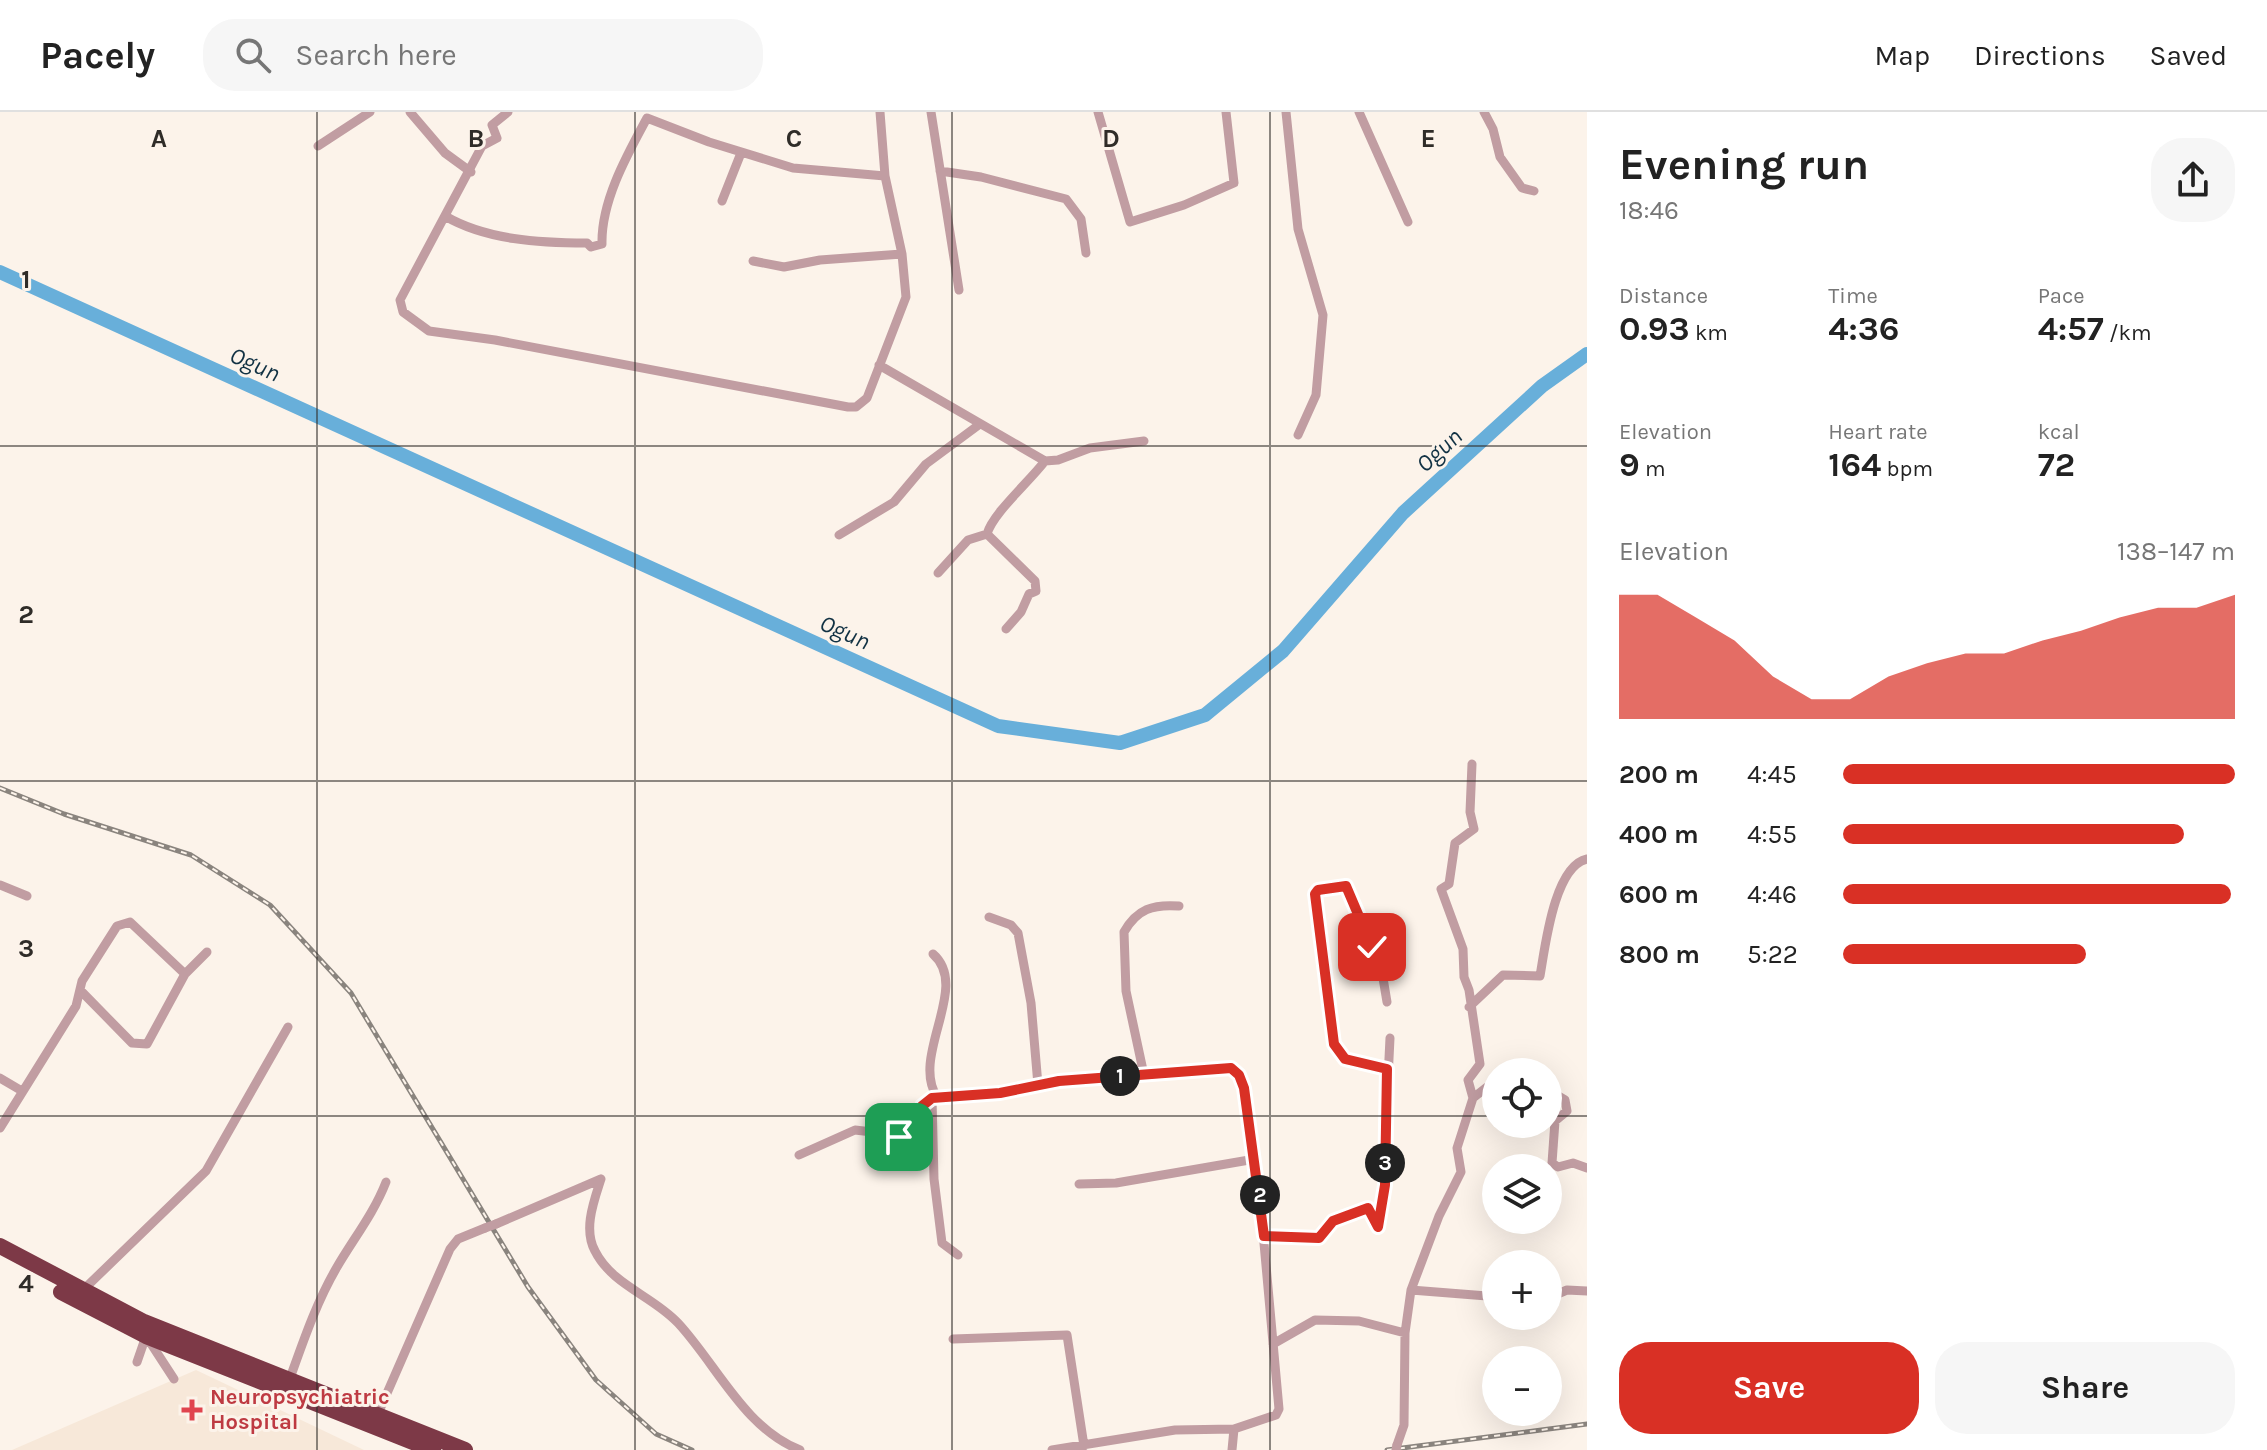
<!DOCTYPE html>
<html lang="en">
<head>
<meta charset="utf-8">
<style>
  :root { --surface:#fff; --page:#f6f6f6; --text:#222; --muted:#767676; --line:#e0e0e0; --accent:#d93025 }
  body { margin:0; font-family:Karla,sans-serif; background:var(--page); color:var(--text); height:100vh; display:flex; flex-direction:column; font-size:30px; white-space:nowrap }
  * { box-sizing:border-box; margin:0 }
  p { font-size:26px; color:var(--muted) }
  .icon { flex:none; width:44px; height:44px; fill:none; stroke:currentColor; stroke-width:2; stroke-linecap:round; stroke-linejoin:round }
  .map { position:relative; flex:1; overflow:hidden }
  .sheet { display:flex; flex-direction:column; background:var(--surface); width:680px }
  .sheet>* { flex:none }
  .buttons { position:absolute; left:1482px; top:946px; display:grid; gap:16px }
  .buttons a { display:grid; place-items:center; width:80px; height:80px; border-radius:50%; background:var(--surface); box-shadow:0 8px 32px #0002; font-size:40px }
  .pin { position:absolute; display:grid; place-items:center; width:68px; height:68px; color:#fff; margin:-34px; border-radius:16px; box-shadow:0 4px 12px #0006 }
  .km { position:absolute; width:40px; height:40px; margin:-20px; border-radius:50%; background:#222; color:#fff; font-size:22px; line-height:40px; text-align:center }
  .round { display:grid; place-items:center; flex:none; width:84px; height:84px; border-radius:32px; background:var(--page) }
  .summary { display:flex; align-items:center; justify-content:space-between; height:136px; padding:0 32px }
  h1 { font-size:44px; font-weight:700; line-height:60px }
  .stats { display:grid; grid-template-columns:repeat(3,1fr); gap:12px; height:136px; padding:8px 32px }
  .stats div { display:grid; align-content:center }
  .stats b { font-size:34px; font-weight:700 }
  .stats small { font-size:22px; font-weight:400 }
  .stats p { font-size:22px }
  .chart { height:224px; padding:16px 32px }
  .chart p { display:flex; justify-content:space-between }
  .chart svg { width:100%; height:144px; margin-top:8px; fill:var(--accent); opacity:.7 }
  .primary-button { display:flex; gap:16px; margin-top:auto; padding:16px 32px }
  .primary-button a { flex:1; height:92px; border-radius:32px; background:var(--accent); color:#fff; font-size:32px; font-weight:700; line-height:92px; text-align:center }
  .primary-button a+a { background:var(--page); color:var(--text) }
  ul { padding:0 32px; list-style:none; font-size:26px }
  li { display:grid; grid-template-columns:128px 96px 1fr; align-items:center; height:60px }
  li i { height:20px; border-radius:10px; background:var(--accent) }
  header { display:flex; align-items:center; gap:48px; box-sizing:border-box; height:112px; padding:0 40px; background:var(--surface); border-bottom:2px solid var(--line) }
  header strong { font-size:38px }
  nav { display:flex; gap:44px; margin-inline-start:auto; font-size:28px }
  .search { width:560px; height:72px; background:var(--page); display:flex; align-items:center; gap:20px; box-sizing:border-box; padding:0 28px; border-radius:32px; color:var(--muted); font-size:30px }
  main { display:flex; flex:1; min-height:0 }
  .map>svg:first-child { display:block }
  .built { fill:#f7e8d9 }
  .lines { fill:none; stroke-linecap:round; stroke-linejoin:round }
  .river { stroke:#68afda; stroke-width:14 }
  .street { stroke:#c19da2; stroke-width:9 }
  .highway { stroke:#7d3947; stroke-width:16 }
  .rail-casing { stroke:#8a847e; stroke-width:5 }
  .rail { stroke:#fcf3ea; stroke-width:2; stroke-dasharray:6; stroke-linecap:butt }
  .street-bridge { stroke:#c19da2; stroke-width:9 }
  .route-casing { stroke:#fff; stroke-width:16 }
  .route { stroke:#d93025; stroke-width:10 }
  .grid { fill:none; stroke:#2f2c28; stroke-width:2; stroke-opacity:0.55 }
  .health-dot { fill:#e0444e; stroke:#fcf3ea; stroke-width:3 }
  .labels { text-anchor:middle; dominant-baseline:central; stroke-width:6; stroke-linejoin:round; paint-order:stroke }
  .health-label { font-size:22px; font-weight:bold; fill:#be3a42; stroke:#fcf3ea; text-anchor:start }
  .water-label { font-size:24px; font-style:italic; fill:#113143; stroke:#fcf3ea }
  .grid-label { font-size:26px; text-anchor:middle; font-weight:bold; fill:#2f2c28; stroke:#fcf3ea; stroke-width:6; stroke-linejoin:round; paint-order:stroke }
</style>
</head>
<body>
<header>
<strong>Pacely</strong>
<div class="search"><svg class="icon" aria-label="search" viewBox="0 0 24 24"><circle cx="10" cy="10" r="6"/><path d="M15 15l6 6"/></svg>Search here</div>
<nav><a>Map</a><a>Directions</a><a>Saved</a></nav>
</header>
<main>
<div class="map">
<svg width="1587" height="1338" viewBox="0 0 1587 1338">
  <rect width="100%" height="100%" fill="#fcf3ea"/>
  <path class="built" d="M 196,1258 L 364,1338 L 12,1338 Z"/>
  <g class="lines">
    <path class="river" d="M 0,160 L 998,614 L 1120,631 L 1205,603 L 1283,539 L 1403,401 L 1542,274 L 1587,242"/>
    <path class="street" d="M 410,0 L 445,41 L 471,60
      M 508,0 L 492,13 L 497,26 L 482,34 L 400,188 L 403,200 L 429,219 L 495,228 L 848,295 L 856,295 L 867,286 L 906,185 L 902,142 L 885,64 L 880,0
      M 931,0 L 959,178
      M 1098,0 L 1130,110 L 1184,93 L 1234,71 L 1226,0
      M 1286,0 L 1298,117 L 1323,203 L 1316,283 L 1298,323
      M 1359,0 L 1408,110
      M 1484,0 L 1493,17 L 1500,45 L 1522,76 L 1534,79
      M 318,34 L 370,0
      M 940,59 L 981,65 L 1066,87 L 1081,107 L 1086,141
      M 722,89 L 741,41
      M 445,104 C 486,128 540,131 587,131 L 591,135 L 602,132 C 601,89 627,43 647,6 L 709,30 L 793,56 L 885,64
      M 753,149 L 784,155 L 820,148 L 902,142
      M 879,253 L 1045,349
      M 987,422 L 1035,469 L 1036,479 L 1029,482 L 1021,500 L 1006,517
      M 839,423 L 894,390 L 926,352 L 980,312
      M 938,461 L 968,428 L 987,422 C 993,401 1029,370 1045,349 L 1058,348 L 1090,336 L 1144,329
      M 0,773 L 27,784
      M 989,805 L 1011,813 L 1018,821 L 1031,891 L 1038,973
      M 933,842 C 971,875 910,944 937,985
      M 81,879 L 132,931 L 147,932 L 185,862 L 207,840
      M 1469,895 L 1503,863 L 1540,864 C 1545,836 1554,754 1587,747
      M 1387,957 L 1345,947 L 1334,932 L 1315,782 L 1318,778 L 1346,774 L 1381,854 L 1387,890
      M 1144,963 L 1126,879 L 1124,820 C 1137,797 1153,792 1179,794
      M 0,966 L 22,979
      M 1548,978 L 1565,988 L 1567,999 L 1555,1009 L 1552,1051 L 1558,1055 L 1573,1051 L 1587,1056
      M 932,986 L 934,1067 L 942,1131 L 958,1143
      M 1473,986 L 1487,975 L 1496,987
      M 0,1016 L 76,894 L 82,869 L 117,814 L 130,810 L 185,862
      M 799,1043 L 855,1018 L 906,1024 L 922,994 L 932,986 L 1000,981 L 1059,969 L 1231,956 L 1239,963 L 1244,976 L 1260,1087 L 1279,1297 L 1276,1303 L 1234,1317 L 1232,1338
      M 601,1067 C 594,1089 583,1117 595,1139 C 612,1173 653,1184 678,1211 C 717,1253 744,1316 800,1338
      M 1079,1072 L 1116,1071 L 1255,1047
      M 496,1112 L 601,1067
      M 1264,1124 L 1319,1126 L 1333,1109 L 1368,1096 L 1378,1115 L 1381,1110 L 1390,926
      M 1411,1178 L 1487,1184 L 1496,1188
      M 82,1179 L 206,1059 L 288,915
      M 1548,1186 L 1567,1178 L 1587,1179
      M 953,1227 L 1067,1223 L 1084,1334
      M 1273,1232 L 1315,1208 L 1359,1209 L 1405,1221
      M 137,1250 L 146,1224 L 174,1267
      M 289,1269 C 303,1230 316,1191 337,1155 C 354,1126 374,1101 386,1070
      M 377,1304 L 450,1137 L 458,1127 L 485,1116
      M 1397,1333 L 1404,1313 L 1405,1221 L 1411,1178 L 1439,1104 L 1461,1060 L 1457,1036 L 1473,986 L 1468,968 L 1480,952 L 1469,878 L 1464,865 L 1463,837 L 1441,777 L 1449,772 L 1455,731 L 1474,717 L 1470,700 L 1472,652
      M 1052,1338 L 1175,1318 L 1234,1317"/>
    <path class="highway" d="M 0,1134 L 144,1210 L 465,1338
      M 61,1180 L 146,1224 L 433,1338"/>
    <g class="rail-casing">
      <path id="rail" d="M 0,676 L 64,702 L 191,743 L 270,793 L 351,881 L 528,1175 L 596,1268 L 656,1322 L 692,1338
        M 1387,1338 L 1587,1312"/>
    </g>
    <use href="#rail" class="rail"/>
    <path class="street-bridge" d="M 485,1116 L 496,1112
      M 1396,1338 L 1397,1333"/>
  </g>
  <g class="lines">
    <g class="route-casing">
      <path id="route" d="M 899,1025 L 909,1022 L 922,994 L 932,986 L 1000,981 L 1059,969 L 1231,956 L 1239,963 L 1244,976 L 1264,1124 L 1319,1126 L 1333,1109 L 1368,1096 L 1378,1115 L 1385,1073 L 1387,957 L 1345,947 L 1334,932 L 1315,782 L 1318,778 L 1346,774 L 1372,835"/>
    </g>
    <use href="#route" class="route"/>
  </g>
  <path class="grid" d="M 317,0 L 317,1338M 635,0 L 635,1338M 952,0 L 952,1338M 1270,0 L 1270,1338M 0,334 L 1587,334M 0,669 L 1587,669M 0,1004 L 1496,1004M 1548,1004 L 1587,1004"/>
  <path class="health-dot" d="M188 1286h8v8h8v8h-8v8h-8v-8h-8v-8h8z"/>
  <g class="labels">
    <g class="health-label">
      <text x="210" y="1285">Neuropsychiatric<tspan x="210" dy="25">Hospital</tspan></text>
    </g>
    <g class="water-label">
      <text transform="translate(255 252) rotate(24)">Ogun</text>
      <text transform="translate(1439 338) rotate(-42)">Ogun</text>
      <text transform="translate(845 520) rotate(24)">Ogun</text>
    </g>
  </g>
  <g class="grid-label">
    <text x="159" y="35">A</text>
    <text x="476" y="35">B</text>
    <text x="794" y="35">C</text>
    <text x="1111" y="35">D</text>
    <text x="1428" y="35">E</text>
    <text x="26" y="176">1</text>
    <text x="26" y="511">2</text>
    <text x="26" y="845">3</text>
    <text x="26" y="1180">4</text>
  </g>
</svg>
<div class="buttons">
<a><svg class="icon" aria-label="locate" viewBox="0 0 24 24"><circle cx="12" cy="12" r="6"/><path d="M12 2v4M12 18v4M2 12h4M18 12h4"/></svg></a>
<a><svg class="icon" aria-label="layers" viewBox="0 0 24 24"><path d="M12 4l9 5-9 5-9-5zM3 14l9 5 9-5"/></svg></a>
<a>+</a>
<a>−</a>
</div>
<div class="pin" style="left:899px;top:1025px;background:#1e9e55"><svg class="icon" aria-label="arrive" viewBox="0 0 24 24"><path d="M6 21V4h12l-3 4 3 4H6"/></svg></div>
<div class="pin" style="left:1372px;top:835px;background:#d93025"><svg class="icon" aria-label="check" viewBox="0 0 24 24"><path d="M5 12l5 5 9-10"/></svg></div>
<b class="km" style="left:1120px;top:964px">1</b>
<b class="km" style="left:1260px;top:1083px">2</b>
<b class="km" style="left:1385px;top:1051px">3</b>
</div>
<section class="sheet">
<div class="summary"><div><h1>Evening run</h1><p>18:46</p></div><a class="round"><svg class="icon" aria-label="share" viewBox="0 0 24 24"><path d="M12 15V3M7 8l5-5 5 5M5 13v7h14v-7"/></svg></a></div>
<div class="stats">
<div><p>Distance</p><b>0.93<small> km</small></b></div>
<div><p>Time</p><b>4:36</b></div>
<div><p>Pace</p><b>4:57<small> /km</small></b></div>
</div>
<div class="stats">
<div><p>Elevation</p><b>9<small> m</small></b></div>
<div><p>Heart rate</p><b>164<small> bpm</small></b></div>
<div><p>kcal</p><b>72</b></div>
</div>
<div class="chart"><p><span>Elevation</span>138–147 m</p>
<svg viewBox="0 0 160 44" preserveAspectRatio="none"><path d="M0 44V6L10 6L20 13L30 20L40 31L50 38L60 38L70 31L80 27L90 24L100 24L110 20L120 17L130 13L140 10L150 10L160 6V44z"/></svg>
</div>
<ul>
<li><b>200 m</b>4:45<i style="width:100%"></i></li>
<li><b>400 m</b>4:55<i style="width:87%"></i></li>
<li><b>600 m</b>4:46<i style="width:99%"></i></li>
<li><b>800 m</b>5:22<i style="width:62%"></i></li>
</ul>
<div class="primary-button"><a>Save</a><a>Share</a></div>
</section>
</main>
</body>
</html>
